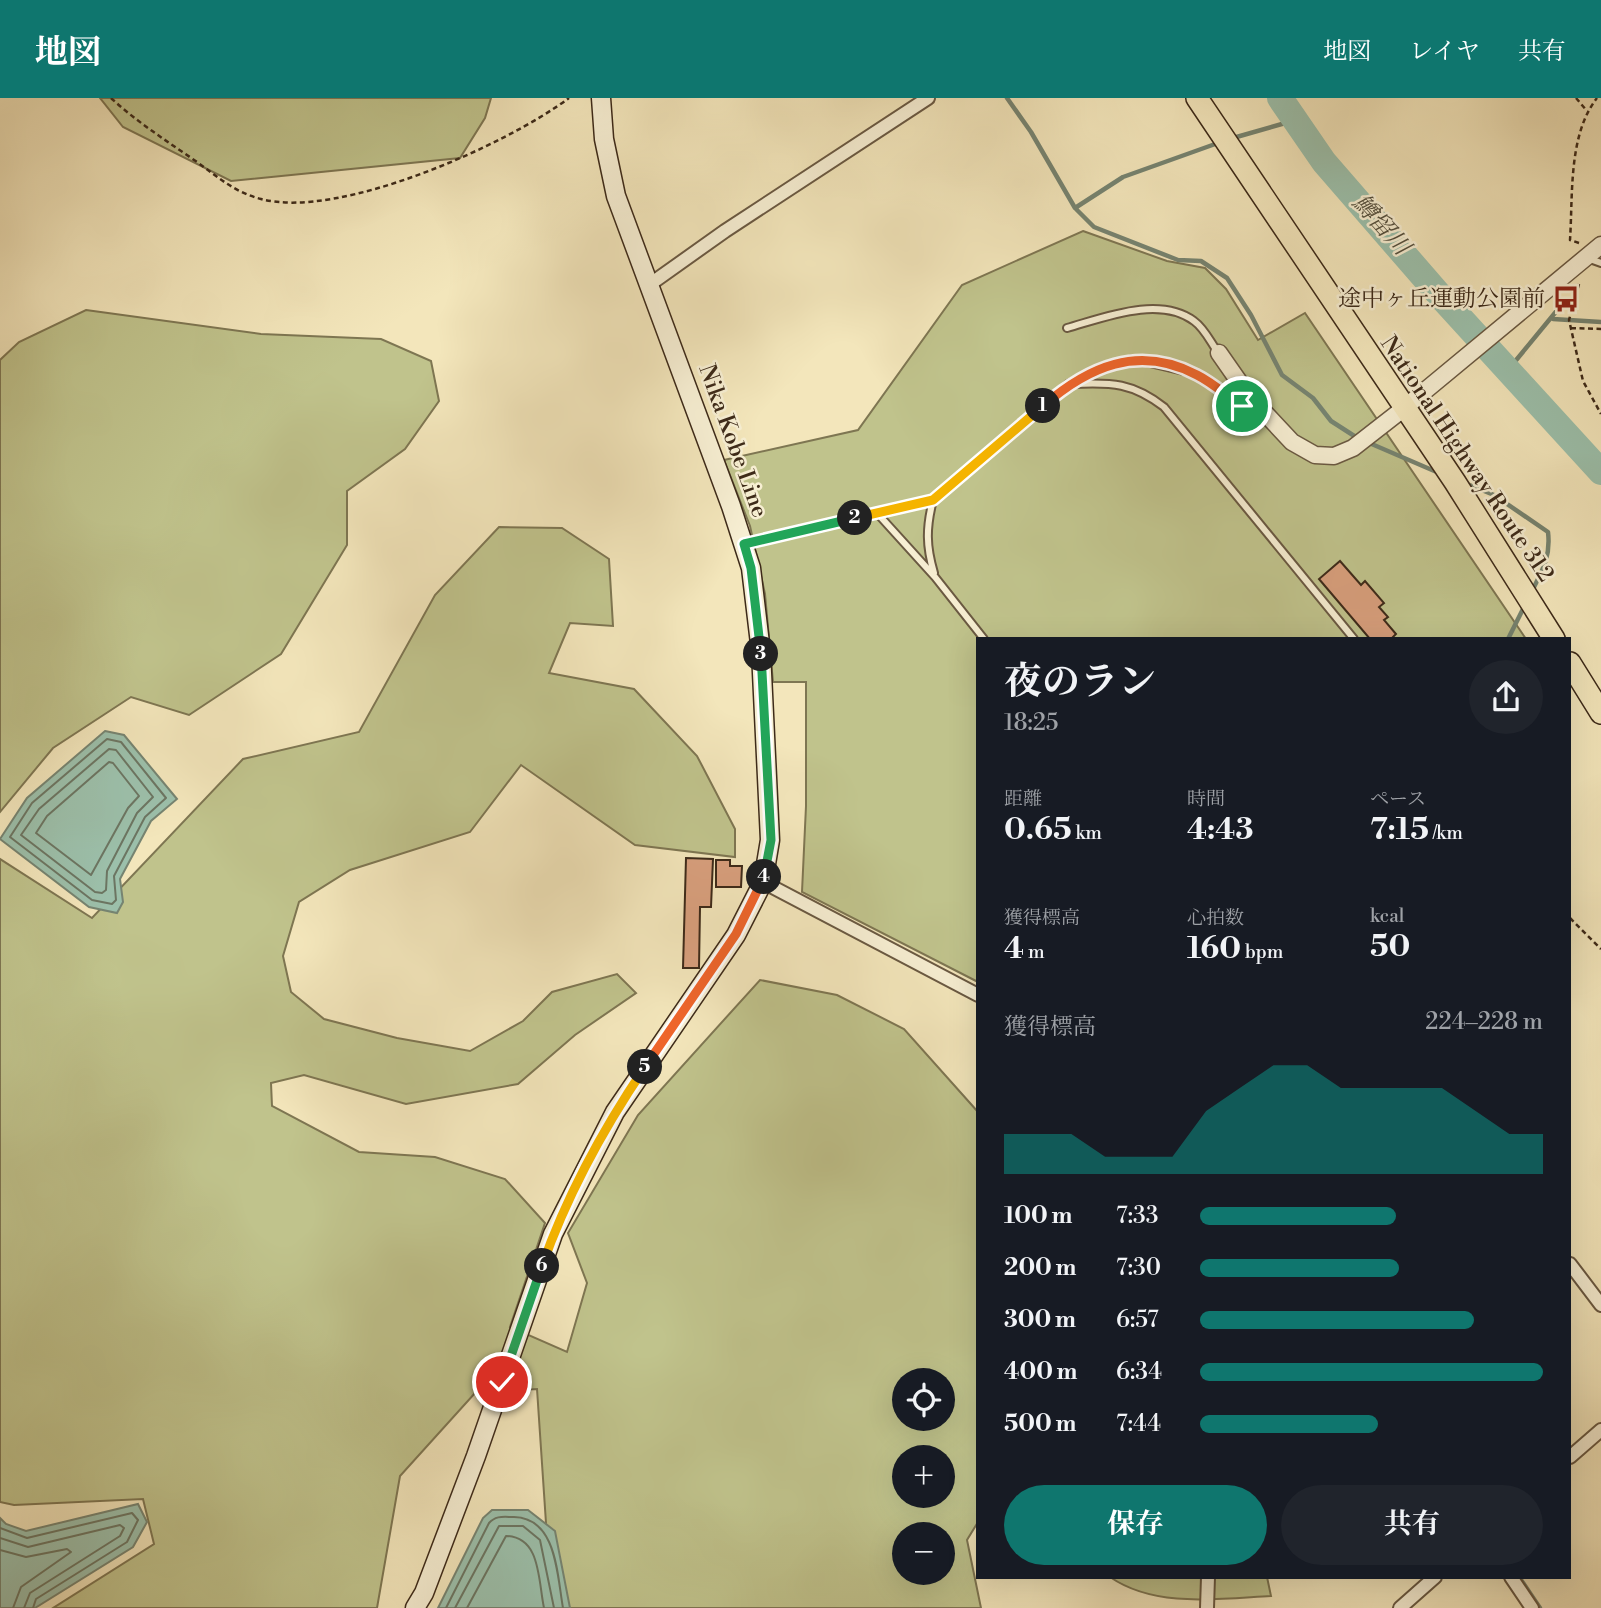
<!DOCTYPE html>
<html lang="ja">
<head>
<meta charset="utf-8">
<style>
  :root { --surface:#171b24; --page:#20242c; --text:#f1f3f6; --muted:#9ea1a6; --accent:#0f766e }
  body { margin:0; font-family:"Libre Bodoni","Noto Serif JP",serif; background:var(--page); color:var(--text); height:100vh; display:flex; flex-direction:column; font-size:26px; white-space:nowrap }
  * { box-sizing:border-box; margin:0 }
  p { font-size:23px; color:var(--muted) }
  .icon { flex:none; width:38px; height:38px; fill:none; stroke:currentColor; stroke-width:2; stroke-linecap:round; stroke-linejoin:round }
  .map { position:relative; flex:1; overflow:hidden }
  .side { position:absolute; left:976px; top:539px; width:595px; height:942px; display:flex; flex-direction:column; background:var(--surface); border-radius:0px; box-shadow:0 7px 28px #0002 }
  .side>* { flex:none }
  .tools { position:absolute; left:892px; top:1270px; display:grid; gap:14px }
  .tools a { display:grid; place-items:center; width:63px; height:63px; border-radius:50%; background:var(--surface); box-shadow:0 7px 28px #0002; font-size:35px }
  .pin { position:absolute; display:grid; place-items:center; width:60px; height:60px; color:#fff; margin:-30px; border:4px solid #fff; border-radius:50%; box-shadow:0 2px 7px #0007 }
  .km { position:absolute; width:35px; height:35px; margin:-18px; border-radius:50%; background:#222; color:#fff; font-size:19px; line-height:35px; text-align:center }
  .round { display:grid; place-items:center; flex:none; width:74px; height:74px; border-radius:37px; background:var(--page) }
  .summary { display:flex; align-items:center; justify-content:space-between; height:119px; padding:0 28px }
  h1 { font-size:38px; font-weight:700; line-height:52px }
  .figures { display:grid; grid-template-columns:repeat(3,1fr); gap:10px; height:119px; padding:7px 28px }
  .figures div { display:grid; align-content:center }
  .figures b { font-size:30px; font-weight:700 }
  .figures small { font-size:19px; font-weight:400 }
  .figures p { font-size:19px }
  .chart { height:196px; padding:14px 28px }
  .chart p { display:flex; justify-content:space-between }
  .chart svg { width:100%; height:126px; margin-top:7px; fill:var(--accent); opacity:.7 }
  .primary-button { display:flex; gap:14px; margin-top:auto; padding:14px 28px }
  .primary-button a { flex:1; height:80px; border-radius:42px; background:var(--accent); color:#fff; font-size:28px; font-weight:700; line-height:80px; text-align:center }
  .primary-button a+a { background:var(--page); color:var(--text) }
  ul { padding:0 28px; list-style:none; font-size:23px }
  li { display:grid; grid-template-columns:112px 84px 1fr; align-items:center; height:52px }
  li i { height:18px; border-radius:9px; background:var(--accent) }
  header { display:flex; align-items:center; gap:42px; box-sizing:border-box; height:98px; padding:0 35px; background:var(--accent); color:#fff }
  header strong { font-size:33px }
  nav { display:flex; gap:38px; margin-inline-start:auto; font-size:24px }
  .map>svg:first-child { display:block }
  .green { fill:#c0c38c; stroke:#7e7652; stroke-width:2; fill-rule:evenodd }
  .water { fill:#9cc0ab; stroke:#768471; stroke-width:2 }
  .lines { fill:none; stroke-linecap:round; stroke-linejoin:round }
  .shore { stroke:#6c7562; stroke-width:2 }
  .stream { stroke:#768471; stroke-width:4.5 }
  .river { stroke:#9cc0ab; stroke-width:26 }
  .building { fill:#d89f7d; stroke:#3d2a19; stroke-width:2 }
  .service-casing { stroke:#6a5942; stroke-width:10 }
  .minor-casing { stroke:#6a5942; stroke-width:16 }
  .tertiary-casing { stroke:#6a5942; stroke-width:19 }
  .secondary-casing { stroke:#3d2a19; stroke-width:21 }
  .trunk-casing { stroke:#3d2a19; stroke-width:24 }
  .path { stroke:#3d2a19; stroke-width:2.5; stroke-dasharray:5 3.5; stroke-linecap:butt }
  .service { stroke:#f7efd3; stroke-width:6 }
  .minor { stroke:#f7efd3; stroke-width:12 }
  .tertiary { stroke:#f7efd3; stroke-width:16 }
  .secondary { stroke:#f7efd3; stroke-width:18 }
  .trunk { stroke:#f3e6bb; stroke-width:21 }
  .split-1-casing { stroke:#fff; stroke-width:14 }
  .split-2-casing { stroke:#fff; stroke-width:14 }
  .split-3-casing { stroke:#fff; stroke-width:14 }
  .split-4-casing { stroke:#fff; stroke-width:14 }
  .split-5-casing { stroke:#fff; stroke-width:14 }
  .split-6-casing { stroke:#fff; stroke-width:14 }
  .split-7-casing { stroke:#fff; stroke-width:14 }
  .split-1 { stroke:#f0652b; stroke-width:9 }
  .split-2 { stroke:#f5b400; stroke-width:9 }
  .split-3 { stroke:#22a559; stroke-width:9 }
  .split-4 { stroke:#22a559; stroke-width:9 }
  .split-5 { stroke:#f0652b; stroke-width:9 }
  .split-6 { stroke:#f5b400; stroke-width:9 }
  .split-7 { stroke:#22a559; stroke-width:9 }
  .labels { text-anchor:middle; dominant-baseline:central; stroke-width:5; stroke-linejoin:round; paint-order:stroke }
  .poi-label { font-size:23px; fill:#3d2a19; stroke:#f7efd3; text-anchor:end }
  .street-label { font-size:23px; fill:#3d2a19; stroke:#f7efd3 }
  .water-label { font-size:24px; font-style:italic; fill:#55503e; stroke:#f7efd3 }
</style>
</head>
<body>
<header>
<strong>地図</strong>
<nav><a>地図</a><a>レイヤ</a><a>共有</a></nav>
</header>
<div class="map">
<svg width="1601" height="1510" viewBox="0 0 1601 1510">
  <rect width="100%" height="100%" fill="#f3e6bb"/>
  <filter id="stains"><feTurbulence type="fractalNoise" baseFrequency=".00286" numOctaves="4"/><feColorMatrix values="0 0 0 0 .2 0 0 0 0 .09 0 0 0 0 .02 0 0 0 .5 -.17"/></filter>
  <radialGradient id="worn" r=".72"><stop offset=".6" stop-color="#630" stop-opacity="0"/><stop offset="1" stop-color="#630" stop-opacity=".3"/></radialGradient>
  <path class="green" d="M 100,0 L 491,0 L 485,20 L 460,60 L 231,83 L 123,29 Z
    M 1083,133 L 1167,163 L 1205,170 L 1226,191 L 1258,242 L 1305,215 L 1526,541 L 978,541 L 978,884 L 802,794 L 806,708 L 806,584 L 773,584 L 765,496 L 750,428 L 724,362 L 858,332 L 962,187 Z
    M 86,212 L 261,236 L 381,241 L 431,263 L 439,303 L 405,351 L 347,393 L 347,447 L 281,556 L 189,617 L 131,599 L 53,650 L 0,714 L 0,262 L 19,244 Z
    M 499,429 L 562,430 L 609,461 L 613,528 L 570,525 L 549,575 L 634,591 L 697,658 L 735,731 L 735,759 L 635,747 L 521,667 L 470,734 L 350,772 L 299,804 L 283,858 L 291,894 L 324,921 L 397,940 L 470,953 L 523,923 L 552,894 L 617,876 L 636,895 L 575,937 L 518,986 L 406,1006 L 304,977 L 271,985 L 272,1008 L 359,1054 L 435,1059 L 505,1081 L 545,1125 L 510,1229 L 567,1254 L 587,1185 L 568,1135 L 638,1017 L 760,882 L 837,897 L 904,931 L 978,1014 L 978,1424 L 967,1442 L 981,1510 L 565,1510 L 547,1440 L 537,1291 L 475,1295 L 400,1378 L 377,1510 L 53,1510 L 154,1446 L 143,1401 L 14,1407 L 0,1404 L 0,761 L 92,820 L 243,661 L 359,634 L 435,497 ZM 905,1283 L 943,1283 L 943,1321 L 905,1321 ZM 905,1360 L 943,1360 L 943,1398 L 905,1398 ZM 905,1437 L 943,1437 L 943,1475 L 905,1475 Z
    M 1110,1479 L 1267,1479 L 1271,1498 C 1217,1501 1155,1510 1110,1479 Z"/>
  <path class="water" d="M 105,633 L 124,637 L 177,701 L 151,723 L 120,781 L 123,804 L 117,815 L 89,809 L 0,741 L 27,700 Z
    M 138,1406 L 147,1424 L 133,1449 L 35,1510 L 0,1510 L 0,1420 L 6,1426 L 26,1433 Z
    M 492,1412 L 528,1412 L 555,1433 L 570,1510 L 438,1510 L 483,1420 Z"/>
  <g class="lines">
    <path class="shore" d="M 107,641 L 121,644 L 166,700 L 145,719 L 114,778 L 116,802 L 112,806 L 92,802 L 10,739 L 32,705 Z
      M 109,651 L 116,652 L 153,699 L 137,715 L 107,773 L 106,792 L 102,795 L 95,794 L 21,737 L 39,711 Z
      M 109,664 L 113,665 L 139,698 L 128,710 L 91,777 L 36,735 L 47,718 Z
      M 0,1430 L 27,1440 L 132,1415 L 138,1422 L 127,1444 L 36,1501 L 33,1510
      M 0,1440 L 28,1449 L 120,1427 L 124,1430 L 120,1438 L 30,1495 L 24,1510
      M 0,1452 L 26,1459 L 67,1451 L 71,1454 L 21,1489 L 13,1510
      M 446,1510 L 489,1425 C 496,1417 504,1419 514,1419 C 557,1420 557,1477 563,1510
      M 455,1510 L 499,1428 L 523,1428 L 540,1442 L 554,1510
      M 467,1510 L 506,1438 C 541,1439 538,1482 544,1510"/>
    <path class="stream" d="M 1007,0 L 1031,34 L 1075,110 L 1094,129 L 1178,162 L 1201,163 L 1227,180 L 1251,217 L 1282,277 L 1313,300 L 1331,323 L 1359,341
      M 1233,40 L 1296,22
      M 1075,110 L 1123,79 L 1218,45
      M 1553,221 L 1601,224
      M 1508,272 L 1559,210
      M 1367,344 L 1439,375
      M 1467,386 L 1494,397 L 1548,434 C 1551,459 1542,473 1531,495
      M 1508,541 L 1524,509
      M 1519,1479 L 1540,1510"/>
    <path class="river" d="M 1280,0 L 1324,64 L 1442,200 L 1601,374"/>
  </g>
  <path class="building" d="M 1340,463 L 1361,487 L 1365,483 L 1384,505 L 1379,509 L 1388,519 L 1384,522 L 1396,536 L 1391,541 L 1370,541 L 1319,481 Z
    M 686,760 L 713,761 L 711,809 L 700,809 L 699,870 L 683,870 Z
    M 716,762 L 730,762 L 730,768 L 742,768 L 741,789 L 716,789 Z"/>
  <g class="lines">
    <g class="service-casing">
      <path id="service" d="M 1587,160 L 1601,165
        M 1067,230 C 1103,220 1159,197 1194,223 C 1204,230 1210,243 1217,253
        M 1073,286 C 1112,284 1133,285 1164,309 L 1354,541
        M 933,402 C 926,430 926,448 934,475
        M 877,415 L 935,479 L 984,541
        M 746,446 L 933,402 L 1068,286 L 1107,267 L 1133,261 L 1196,276 L 1242,308 L 1254,305"/>
    </g>
    <g class="minor-casing">
      <path id="minor" d="M 649,187 L 725,133 L 928,0
        M 763,784 L 978,897
        M 1570,1166 L 1601,1207
        M 1570,1359 L 1601,1332
        M 1511,1479 L 1532,1510
        M 1207,1510 L 1208,1479
        M 1400,1510 L 1435,1479"/>
    </g>
    <g class="tertiary-casing">
      <path id="tertiary" d="M 1219,255 L 1249,298 L 1292,344 L 1315,357 L 1334,358 L 1353,350 L 1403,311 L 1601,147"/>
    </g>
    <g class="secondary-casing">
      <path id="secondary" d="M 415,1510 L 424,1495 L 476,1358 L 553,1136 L 615,1014 L 736,837 L 763,784 L 770,742 L 761,554 L 751,470 L 731,408 L 616,98 L 604,41 L 601,0"/>
    </g>
    <g class="trunk-casing">
      <path id="trunk" d="M 1197,0 L 1455,384 L 1554,541
        M 1570,565 L 1601,615"/>
    </g>
    <path class="path" d="M 111,0 C 138,25 167,43 197,64 C 218,79 234,94 261,101 C 339,122 506,47 569,0
      M 1576,0 L 1587,13
      M 1579,145 L 1570,142 C 1573,97 1568,37 1597,0
      M 1579,186 L 1569,222 L 1583,283 L 1601,316
      M 1571,230 L 1601,231
      M 1570,820 L 1601,851"/>
    <use href="#service" class="service"/>
    <use href="#minor" class="minor"/>
    <use href="#tertiary" class="tertiary"/>
    <use href="#secondary" class="secondary"/>
    <use href="#trunk" class="trunk"/>
  </g>
  <g class="lines">
    <g class="split-1-casing">
      <path id="split-1" d="M 1043,308 C 1088,269 1138,246 1197,277 C 1213,285 1227,298 1242,308"/>
    </g>
    <g class="split-2-casing">
      <path id="split-2" d="M 855,420 L 933,402 L 1043,308"/>
    </g>
    <g class="split-3-casing">
      <path id="split-3" d="M 761,556 L 751,470 L 744,446 L 855,420"/>
    </g>
    <g class="split-4-casing">
      <path id="split-4" d="M 761,556 L 771,742 L 764,779"/>
    </g>
    <g class="split-5-casing">
      <path id="split-5" d="M 645,969 L 736,836 L 764,779"/>
    </g>
    <g class="split-6-casing">
      <path id="split-6" d="M 542,1168 C 567,1097 603,1031 645,969"/>
    </g>
    <g class="split-7-casing">
      <path id="split-7" d="M 502,1284 L 542,1168"/>
    </g>
    <use href="#split-1" class="split-1"/>
    <use href="#split-2" class="split-2"/>
    <use href="#split-3" class="split-3"/>
    <use href="#split-4" class="split-4"/>
    <use href="#split-5" class="split-5"/>
    <use href="#split-6" class="split-6"/>
    <use href="#split-7" class="split-7"/>
  </g>
  <defs>
    <g id="bus-bare" transform="scale(2.1)"><path d="M-5-6H5V4H4V6H2V4H-2V6H-4V4H-5ZM-3.5-4V0h7V-4ZM-3.5 1.2v1.5H-2V1.2ZM2 1.2v1.5H3.5V1.2Z" fill="#8f2418" stroke="#f7efd3" stroke-width="2.5" paint-order="stroke"/></g>
  </defs>
  <g fill-rule="evenodd">
    <use href="#bus-bare" x="1566" y="201"/>
  </g>
  <g class="labels">
    <g class="poi-label">
      <text x="1545" y="201">途中ヶ丘運動公園前</text>
    </g>
    <g class="street-label">
      <text transform="translate(733 343) rotate(70)">Nika Kobe Line</text>
      <text transform="translate(1467 361) rotate(56)">National Highway Route 312</text>
    </g>
    <g class="water-label">
      <text transform="translate(1381 127) rotate(48)">鱒留川</text>
    </g>
  </g>
  <rect width="100%" height="100%" filter="url(#stains)"/>
  <rect width="100%" height="100%" fill="url(#worn)"/>
</svg>
<div class="tools">
<a><svg class="icon" aria-label="locate" viewBox="0 0 24 24"><circle cx="12" cy="12" r="6"/><path d="M12 2v4M12 18v4M2 12h4M18 12h4"/></svg></a>
<a>+</a>
<a>−</a>
</div>
<div class="pin" style="left:1242px;top:308px;background:#1e9e55"><svg class="icon" aria-label="arrive" viewBox="0 0 24 24"><path d="M6 21V4h12l-3 4 3 4H6"/></svg></div>
<div class="pin" style="left:502px;top:1284px;background:#d93025"><svg class="icon" aria-label="check" viewBox="0 0 24 24"><path d="M5 12l5 5 9-10"/></svg></div>
<b class="km" style="left:1043px;top:308px">1</b>
<b class="km" style="left:855px;top:420px">2</b>
<b class="km" style="left:761px;top:556px">3</b>
<b class="km" style="left:764px;top:779px">4</b>
<b class="km" style="left:645px;top:969px">5</b>
<b class="km" style="left:542px;top:1168px">6</b>
<section class="side">
<div class="summary"><div><h1>夜のラン</h1><p>18:25</p></div><a class="round"><svg class="icon" aria-label="share" viewBox="0 0 24 24"><path d="M12 15V3M7 8l5-5 5 5M5 13v7h14v-7"/></svg></a></div>
<div class="figures">
<div><p>距離</p><b>0.65<small> km</small></b></div>
<div><p>時間</p><b>4:43</b></div>
<div><p>ペース</p><b>7:15<small> /km</small></b></div>
</div>
<div class="figures">
<div><p>獲得標高</p><b>4<small> m</small></b></div>
<div><p>心拍数</p><b>160<small> bpm</small></b></div>
<div><p>kcal</p><b>50</b></div>
</div>
<div class="chart"><p><span>獲得標高</span>224–228 m</p>
<svg viewBox="0 0 160 44" preserveAspectRatio="none"><path d="M0 44V30L10 30L20 30L30 38L40 38L50 38L60 22L70 14L80 6L90 6L100 14L110 14L120 14L130 14L140 22L150 30L160 30V44z"/></svg>
</div>
<ul>
<li><b>100 m</b>7:33<i style="width:57%"></i></li>
<li><b>200 m</b>7:30<i style="width:58%"></i></li>
<li><b>300 m</b>6:57<i style="width:80%"></i></li>
<li><b>400 m</b>6:34<i style="width:100%"></i></li>
<li><b>500 m</b>7:44<i style="width:52%"></i></li>
</ul>
<div class="primary-button"><a>保存</a><a>共有</a></div>
</section>
</div>
</body>
</html>
